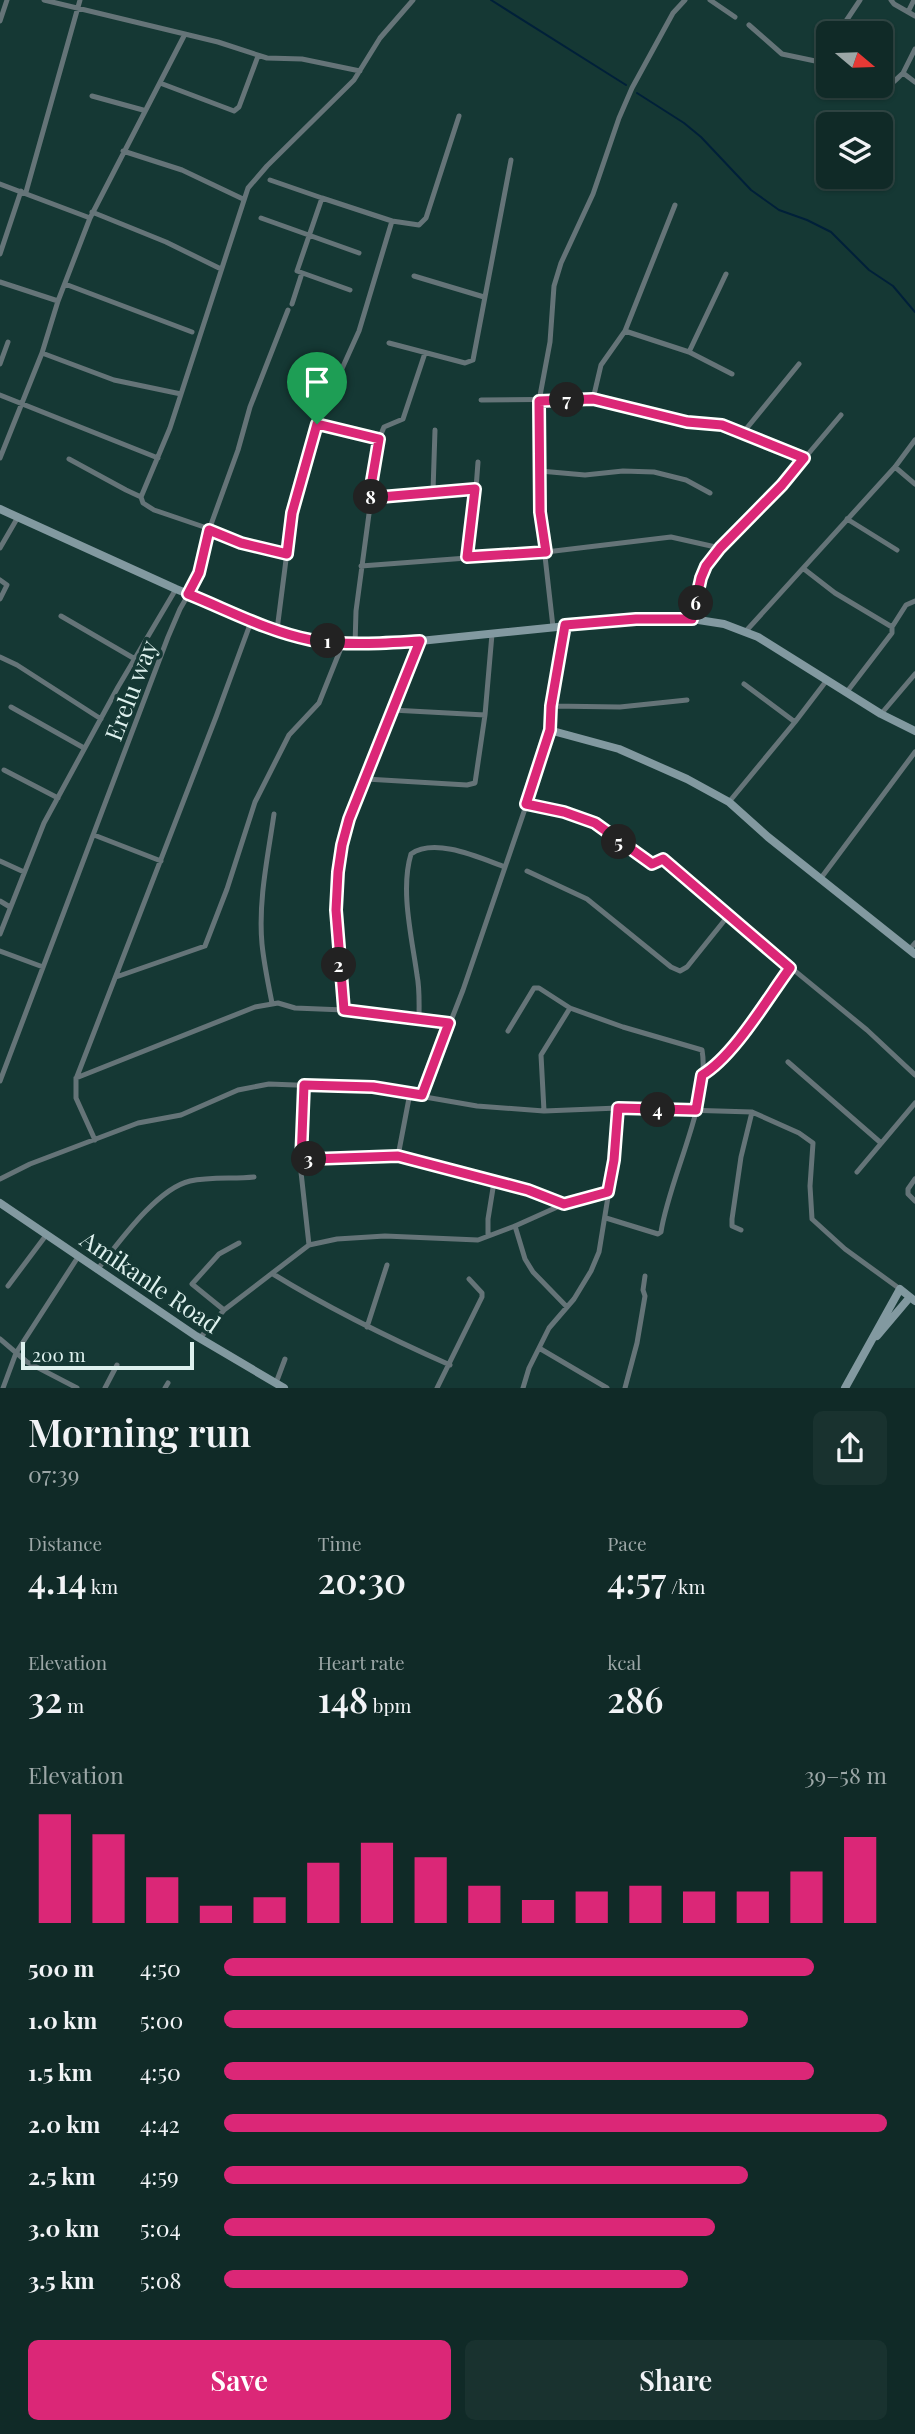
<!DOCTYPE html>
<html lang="en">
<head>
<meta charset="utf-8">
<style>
  :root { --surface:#102a27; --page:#19322f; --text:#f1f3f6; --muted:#9ca7a7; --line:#304644; --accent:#db2777 }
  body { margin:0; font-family:"Playfair Display",serif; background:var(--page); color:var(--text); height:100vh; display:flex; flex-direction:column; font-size:26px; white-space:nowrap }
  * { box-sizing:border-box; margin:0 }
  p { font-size:23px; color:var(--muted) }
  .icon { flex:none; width:38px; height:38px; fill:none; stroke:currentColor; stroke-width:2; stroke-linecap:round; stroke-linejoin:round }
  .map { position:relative; height:1388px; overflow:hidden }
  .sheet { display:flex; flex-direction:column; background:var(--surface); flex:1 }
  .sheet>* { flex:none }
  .needle { width:46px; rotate:109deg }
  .fabs { position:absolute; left:816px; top:21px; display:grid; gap:14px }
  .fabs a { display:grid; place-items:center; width:77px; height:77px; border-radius:10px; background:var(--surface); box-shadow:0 2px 5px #0004,0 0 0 2px var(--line); font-size:35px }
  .scale { position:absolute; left:21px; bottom:18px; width:173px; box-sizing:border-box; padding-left:7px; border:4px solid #def1ee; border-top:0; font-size:19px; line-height:24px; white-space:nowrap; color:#def1ee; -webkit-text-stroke:5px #153834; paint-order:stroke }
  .pin { position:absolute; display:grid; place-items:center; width:60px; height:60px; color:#fff; margin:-72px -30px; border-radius:50% 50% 50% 0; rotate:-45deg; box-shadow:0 0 7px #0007 }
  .pin .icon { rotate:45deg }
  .km { position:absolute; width:35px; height:35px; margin:-18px; border-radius:50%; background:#222; color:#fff; font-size:19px; line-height:35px; text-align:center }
  .round { display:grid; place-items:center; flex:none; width:74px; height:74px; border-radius:10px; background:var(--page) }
  .headline { display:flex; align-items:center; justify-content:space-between; height:119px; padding:0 28px }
  h1 { font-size:38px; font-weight:600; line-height:52px }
  .metrics { display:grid; grid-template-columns:repeat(3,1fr); gap:10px; height:119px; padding:7px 28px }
  .metrics div { display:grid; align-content:center }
  .metrics b { font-size:35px; font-weight:600 }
  .metrics small { font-size:19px; font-weight:400 }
  .metrics p { font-size:19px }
  .chart { height:196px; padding:14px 28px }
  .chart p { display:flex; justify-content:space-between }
  .chart svg { width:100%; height:126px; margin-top:7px; stroke:var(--accent); stroke-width:6 }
  .primary-button { display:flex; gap:14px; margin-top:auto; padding:14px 28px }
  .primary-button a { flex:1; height:80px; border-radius:10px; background:var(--accent); color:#fff; font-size:28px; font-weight:600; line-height:80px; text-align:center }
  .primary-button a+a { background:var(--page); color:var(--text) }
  ul { padding:0 28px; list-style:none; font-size:23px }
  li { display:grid; grid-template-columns:112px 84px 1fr; align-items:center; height:52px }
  li i { height:18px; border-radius:9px; background:var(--accent) }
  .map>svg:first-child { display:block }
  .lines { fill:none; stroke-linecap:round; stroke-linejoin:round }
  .stream { stroke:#002039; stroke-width:2 }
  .street { stroke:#657478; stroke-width:5 }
  .secondary { stroke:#8299a0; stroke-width:8 }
  .route-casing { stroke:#fff; stroke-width:14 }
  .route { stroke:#db2777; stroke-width:9 }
  .labels { text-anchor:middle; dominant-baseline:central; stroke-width:7; stroke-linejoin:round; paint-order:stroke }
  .street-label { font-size:24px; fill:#def1ee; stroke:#153834 }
</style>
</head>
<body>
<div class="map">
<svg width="915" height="1388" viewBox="0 0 915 1388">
  <rect width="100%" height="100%" fill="#153834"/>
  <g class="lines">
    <path class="stream" d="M 491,0 L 626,85
      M 637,93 L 684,123 L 701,137 L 751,190 L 779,210 L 807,220 L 831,232 L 869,270 L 893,286 L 915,312"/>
    <path class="street" d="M 44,0 L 218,42 L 267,58 L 302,59 L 360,71
      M 710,0 L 735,17
      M 891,0 L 894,4 L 915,16
      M 908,12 L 914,0
      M 0,21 L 7,0
      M 749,25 L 782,54 L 820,62 L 828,50
      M 838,33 L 860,0
      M 915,49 L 903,73 L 915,82
      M 160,83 L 234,111 L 239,107 L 258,56
      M 869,86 C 888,91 890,85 903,73
      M 92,96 L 143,110
      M 123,151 L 182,170 L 243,199
      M 270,180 L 322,198
      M 0,184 L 90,218
      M 26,192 L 80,0
      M 92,212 L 166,242 L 221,269
      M 261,218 L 359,253
      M 0,254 L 21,191
      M 414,276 L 484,297
      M 0,282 L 58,301
      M 65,284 L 192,332
      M 350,290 L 297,271 L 322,198 L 392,221
      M 292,304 L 302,273
      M 625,331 L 689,352 L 732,374
      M 389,343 L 465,363 L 473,360 L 511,160
      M 689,352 L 726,274
      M 42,353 L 114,380 L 181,394
      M 0,364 L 8,342
      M 0,395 L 158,458
      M 593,399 L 601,365 L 625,331 L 675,205
      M 481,400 L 593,399 L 687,422 L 721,425 L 804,458
      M 317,424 L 379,439
      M 742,434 L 799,364
      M 0,458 L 42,353 L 58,301 L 90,218 L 185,34
      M 69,459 L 126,490 L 141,497 L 143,503 L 154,510 L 204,527
      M 895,467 L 915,484
      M 540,471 L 585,475 L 623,471 L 654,472 L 686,480 L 710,493
      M 476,489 L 478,462
      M 433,491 L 435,430
      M 141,497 L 170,428 L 248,188 L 267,166 L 354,80 L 380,38 L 413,0
      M 370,498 L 476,489 L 467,557
      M 847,519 L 897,550
      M 209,530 L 241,543 L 287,554
      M 0,548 L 18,517
      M 361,566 L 546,552 L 671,537 L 720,548
      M 804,569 L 835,593 L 892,627 L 892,633 L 846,693
      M 0,580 L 7,585 L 0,599
      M 61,616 L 135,659
      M 692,619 L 700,578 L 706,566 L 720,548 L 782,485 L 841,415
      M 553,627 L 540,512 L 539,442 L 539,401 L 550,342 L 554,286 L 561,263 L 593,194 L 619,118 L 632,88 L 673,13 L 685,0
      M 892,627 L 906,605 L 915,601
      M 277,630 L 292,513 L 306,462 L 317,424 L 359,331 L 392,221 L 419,225 L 426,218 L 459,116
      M 746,631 L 895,467 L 915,440
      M 355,645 L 356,611 L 379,439 L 384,427 L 403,419 L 425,353
      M 0,657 L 17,665 L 101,719
      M 744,684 L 795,722
      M 551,706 L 620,707 L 687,700
      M 11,707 L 84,748
      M 392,710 L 485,715
      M 881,714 L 915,674
      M 4,770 L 58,798
      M 366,779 L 467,785 L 475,783 L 485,715 L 492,634
      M 729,802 L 795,722 L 827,680
      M 526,805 L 564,812 L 595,823 L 652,864 L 663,859 L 728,916 L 867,1030 L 915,1075
      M 94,835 L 161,861
      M 0,861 L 24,872
      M 527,871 L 587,899 L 671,967 L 680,971 L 687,967 L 728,916
      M 821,878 L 915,752
      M 0,901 L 10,907
      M 0,934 L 44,823 L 118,687 L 176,589
      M 910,949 L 915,943
      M 0,951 L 43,967
      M 116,977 L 205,946 L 227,889 L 255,802 L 289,735 L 319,703 L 343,643
      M 272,1003 C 268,983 264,964 262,944 C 258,901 268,856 274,814
      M 344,1010 C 336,942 332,885 349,819 L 420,641
      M 419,1020 C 419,1005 420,990 417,975 C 412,938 400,890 411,854 C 435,837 480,858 505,867
      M 508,1031 L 534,988 L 539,988 L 570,1008 L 623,1027 L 702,1050 C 711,1100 669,1179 661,1232 L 658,1234 L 606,1218
      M 788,1062 L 881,1143
      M 702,1075 C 734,1056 767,999 790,968
      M 76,1078 L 255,1007 L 278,1003 L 295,1008 L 344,1010 L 449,1023
      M 0,1081 L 168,637 L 180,609 L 195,583 L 209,530 L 238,450 L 250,407 L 288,310
      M 422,1095 L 463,990 L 541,762 C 553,717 556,671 565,625
      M 544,1111 L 541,1055 L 570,1008
      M 95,1140 L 76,1098 L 76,1079 L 216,717 L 252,619
      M 398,1156 L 410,1093
      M 301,1162 L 312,1159 L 398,1156 L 528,1190 L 564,1204
      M 857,1172 L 915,1103
      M 0,1179 L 30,1164 L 138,1123 L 181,1115 L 238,1090 L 269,1084 L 373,1088 L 477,1106 L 544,1111 L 618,1108 L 752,1112 L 799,1133 L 813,1143 L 810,1186 L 812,1219 L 845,1249 L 900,1289
      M 915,1179 L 908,1189 L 908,1194 L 915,1201
      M 515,1226 L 525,1259 L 533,1272 L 567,1307
      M 741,1230 L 732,1226 L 732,1219 L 741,1157 L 752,1112
      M 488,1236 L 488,1219 L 494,1182
      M 309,1245 L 337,1239 L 385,1236 L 478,1240 L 515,1226 L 564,1204 L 608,1192
      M 97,1270 C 118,1244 156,1189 190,1181 C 210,1177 234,1179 254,1177
      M 273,1274 C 330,1309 389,1338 450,1365
      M 8,1286 L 47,1234
      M 224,1310 L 192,1284 L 219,1254 L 239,1243
      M 367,1327 L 387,1265
      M 200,1338 L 224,1310 L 309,1245 L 301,1172 L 304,1085
      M 0,1339 L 27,1362 L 77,1388
      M 539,1348 L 607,1388
      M 276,1383 L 285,1359
      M 3,1388 L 16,1353 L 78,1257
      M 105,1388 L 117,1365
      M 165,1388 L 168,1383
      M 437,1388 L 482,1297 L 482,1293 L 469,1279
      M 523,1388 L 529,1368 L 549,1328 L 574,1299 L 591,1271 L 599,1252 L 614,1160 L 618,1108
      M 625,1388 L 637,1343 L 645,1296 L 643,1290 L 645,1276"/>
    <path class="secondary" d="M 0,509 L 176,589 L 277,630 L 309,639 L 355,645 L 420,641 L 636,619 L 692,619 L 724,624 L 758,637 L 881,714 L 915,731
      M 549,730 L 619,749 L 687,779 L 729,802 L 768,837 L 915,954
      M 0,1203 L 196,1336 L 284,1388
      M 877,1336 L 910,1297
      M 845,1388 L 900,1289 L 915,1301"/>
  </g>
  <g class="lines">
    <g class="route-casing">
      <path id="route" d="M 593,399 L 687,422 L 722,425 L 804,458 L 782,485 L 720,548 L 706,566 L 701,578 L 692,619 L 636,619 L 565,625 L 551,706 L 550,730 L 526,804 L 564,812 L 595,823 L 652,864 L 663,859 L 790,968 C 767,999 734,1056 702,1075 L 696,1110 L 618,1108 L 614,1160 L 608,1192 L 564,1204 L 528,1190 L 398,1156 L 312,1159 L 301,1162 L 304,1085 L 373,1087 L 422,1095 L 449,1023 L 344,1010 L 336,910 L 338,872 L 342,845 L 349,819 L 420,641 C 383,643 348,646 311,640 C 269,632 228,610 188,594 L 199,573 L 209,530 L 241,543 L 287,554 L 292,513 L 317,424 L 379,439 L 369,498 L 475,489 L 467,557 L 546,552 L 540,512 L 539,401 Z"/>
    </g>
    <use href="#route" class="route"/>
  </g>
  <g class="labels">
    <g class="street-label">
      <text transform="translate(130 690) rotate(-69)">Erelu way</text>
      <text transform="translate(151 1281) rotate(34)">Amikanle Road</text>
    </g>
  </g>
</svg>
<div class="fabs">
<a><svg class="needle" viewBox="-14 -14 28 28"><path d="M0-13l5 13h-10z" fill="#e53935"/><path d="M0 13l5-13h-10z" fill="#9ca7a7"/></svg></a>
<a><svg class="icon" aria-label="layers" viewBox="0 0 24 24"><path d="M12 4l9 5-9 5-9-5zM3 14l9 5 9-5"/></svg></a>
</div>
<div class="scale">200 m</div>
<div class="pin" style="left:317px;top:424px;background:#1e9e55"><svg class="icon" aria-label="arrive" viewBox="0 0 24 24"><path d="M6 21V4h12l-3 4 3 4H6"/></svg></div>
<b class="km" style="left:328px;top:641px">1</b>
<b class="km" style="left:339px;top:965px">2</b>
<b class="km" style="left:309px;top:1159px">3</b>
<b class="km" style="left:658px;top:1110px">4</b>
<b class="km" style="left:619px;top:842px">5</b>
<b class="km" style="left:696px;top:603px">6</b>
<b class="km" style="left:567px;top:400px">7</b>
<b class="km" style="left:371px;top:497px">8</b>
</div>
<section class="sheet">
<div class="headline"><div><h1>Morning run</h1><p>07:39</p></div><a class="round"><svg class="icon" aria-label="share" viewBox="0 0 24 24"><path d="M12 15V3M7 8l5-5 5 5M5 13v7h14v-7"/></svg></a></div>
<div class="metrics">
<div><p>Distance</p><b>4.14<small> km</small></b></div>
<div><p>Time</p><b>20:30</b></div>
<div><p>Pace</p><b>4:57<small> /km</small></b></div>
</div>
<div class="metrics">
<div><p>Elevation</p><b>32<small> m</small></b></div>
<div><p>Heart rate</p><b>148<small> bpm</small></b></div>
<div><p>kcal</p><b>286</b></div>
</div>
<div class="chart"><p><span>Elevation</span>39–58 m</p>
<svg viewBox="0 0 160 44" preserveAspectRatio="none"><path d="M5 44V6M15 44V13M25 44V28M35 44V38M45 44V35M55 44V23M65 44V16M75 44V21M85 44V31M95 44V36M105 44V33M115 44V31M125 44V33M135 44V33M145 44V26M155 44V14"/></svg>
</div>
<ul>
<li><b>500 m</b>4:50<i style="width:89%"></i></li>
<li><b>1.0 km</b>5:00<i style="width:79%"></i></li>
<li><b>1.5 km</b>4:50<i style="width:89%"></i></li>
<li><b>2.0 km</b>4:42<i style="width:100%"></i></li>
<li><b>2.5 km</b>4:59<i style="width:79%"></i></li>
<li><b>3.0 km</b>5:04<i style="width:74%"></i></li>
<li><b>3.5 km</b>5:08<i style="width:70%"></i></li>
</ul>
<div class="primary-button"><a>Save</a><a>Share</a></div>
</section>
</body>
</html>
